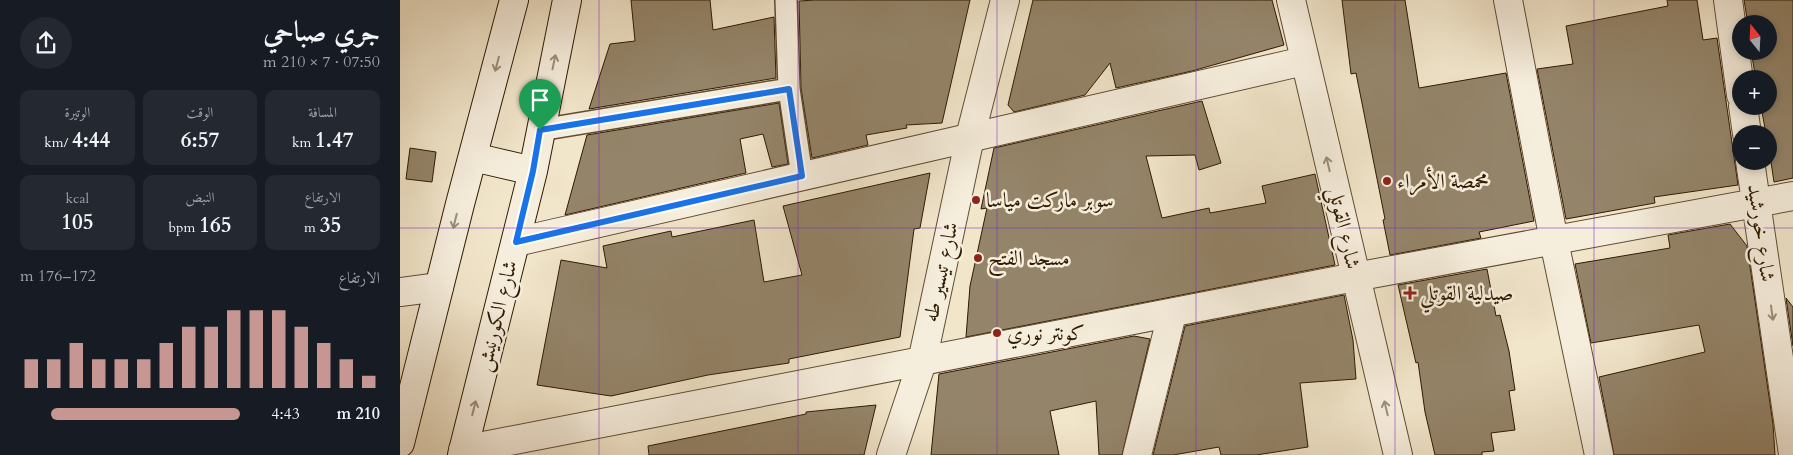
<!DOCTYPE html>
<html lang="ar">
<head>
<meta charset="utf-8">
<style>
  :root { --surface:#171b24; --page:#242831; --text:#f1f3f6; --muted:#9ea1a6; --accent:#c59692 }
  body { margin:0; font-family:Cardo,Amiri,serif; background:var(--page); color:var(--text); direction:rtl; height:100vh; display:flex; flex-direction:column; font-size:19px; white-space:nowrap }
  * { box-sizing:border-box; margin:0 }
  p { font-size:16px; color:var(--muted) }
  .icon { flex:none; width:28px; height:28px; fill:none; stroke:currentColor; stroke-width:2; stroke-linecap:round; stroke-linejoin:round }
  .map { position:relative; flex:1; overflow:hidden; direction:ltr }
  .drawer { display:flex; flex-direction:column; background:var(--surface); width:400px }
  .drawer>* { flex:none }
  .needle { width:32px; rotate:342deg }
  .fabs { position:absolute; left:1332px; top:15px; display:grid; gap:10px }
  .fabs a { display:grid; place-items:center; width:45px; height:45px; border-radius:50%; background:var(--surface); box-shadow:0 2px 8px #0003; font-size:25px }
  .pin { position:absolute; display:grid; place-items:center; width:42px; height:42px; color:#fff; margin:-51px -21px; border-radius:50% 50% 50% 0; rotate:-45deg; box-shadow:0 0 5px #0007 }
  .pin .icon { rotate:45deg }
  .round { display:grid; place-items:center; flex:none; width:52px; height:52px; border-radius:26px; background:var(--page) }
  .summary { display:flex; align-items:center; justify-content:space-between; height:85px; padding:0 20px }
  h1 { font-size:28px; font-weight:700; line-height:38px }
  .figures { display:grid; grid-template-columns:repeat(3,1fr); gap:8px; height:85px; padding:5px 20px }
  .figures div { display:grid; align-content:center; border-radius:10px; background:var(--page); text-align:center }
  .figures b { font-size:21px; font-weight:700 }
  .figures small { font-size:14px; font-weight:400 }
  .figures p { font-size:14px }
  .chart { height:140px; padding:10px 20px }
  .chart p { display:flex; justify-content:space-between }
  .chart svg { width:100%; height:90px; margin-top:5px; stroke:var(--accent); stroke-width:6 }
  ul { padding:0 20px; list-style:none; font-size:16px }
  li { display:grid; grid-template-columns:80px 60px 1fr; align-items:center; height:38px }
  li i { height:12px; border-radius:6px; background:var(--accent) }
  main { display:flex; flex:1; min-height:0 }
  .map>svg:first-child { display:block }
  .building { fill:#948469; stroke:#2f1a00 }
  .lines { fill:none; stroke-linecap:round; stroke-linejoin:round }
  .pedestrian-casing { stroke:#604d32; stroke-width:24 }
  .minor-casing { stroke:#604d32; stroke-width:30 }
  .tertiary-casing { stroke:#604d32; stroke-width:30 }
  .secondary-casing { stroke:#2f1a00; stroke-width:30 }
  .pedestrian { stroke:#f6eedd; stroke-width:21 }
  .minor { stroke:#f6eedd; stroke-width:28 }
  .tertiary { stroke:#f6eedd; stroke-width:28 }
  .secondary { stroke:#f6eedd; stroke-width:28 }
  .oneway { stroke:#9c8f7a }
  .route-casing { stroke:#fff; stroke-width:10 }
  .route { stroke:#1a73e8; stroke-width:6 }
  .grid { fill:none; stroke:#7b2cbf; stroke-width:1; stroke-opacity:0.55 }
  .poi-dot { fill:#8f2418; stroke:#f6eedd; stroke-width:2 }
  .labels { text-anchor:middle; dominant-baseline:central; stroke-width:5; stroke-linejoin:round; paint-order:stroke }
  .poi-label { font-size:21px; fill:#2f1a00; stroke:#f6eedd; text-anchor:start }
  .street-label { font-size:21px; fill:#2f1a00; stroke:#f6eedd }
</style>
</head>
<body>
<main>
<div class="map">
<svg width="1393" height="455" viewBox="0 0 1393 455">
  <rect width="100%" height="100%" fill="#f1e5ca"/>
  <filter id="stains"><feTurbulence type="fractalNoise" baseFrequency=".004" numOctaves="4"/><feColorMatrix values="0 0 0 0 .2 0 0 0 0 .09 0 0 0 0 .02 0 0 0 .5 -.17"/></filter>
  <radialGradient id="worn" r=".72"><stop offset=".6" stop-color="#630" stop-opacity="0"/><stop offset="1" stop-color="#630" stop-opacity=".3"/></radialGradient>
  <path class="building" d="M 231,0 L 310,0 L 313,30 L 374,17 L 376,78 L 189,109 L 210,44 L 235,41 Z
    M 415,0 L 570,0 L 542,123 L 506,125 L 507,128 L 466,135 L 468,145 L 412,158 L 401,88 L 399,1 Z
    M 633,0 L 872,0 L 884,45 L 792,71 L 716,88 L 710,63 L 685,95 L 614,112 L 608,105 Z
    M 942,0 L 1005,0 L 1019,88 L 1106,73 L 1134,221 L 1079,232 L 1081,238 L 990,255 L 983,220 L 985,219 L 956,73 L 951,74 Z
    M 1267,0 L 1297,0 L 1303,40 L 1317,38 L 1338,185 L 1254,197 L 1255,203 L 1166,219 L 1137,69 L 1173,64 L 1166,26 L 1268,6 Z
    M 1344,0 L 1393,0 L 1393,178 L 1374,182 L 1369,149 L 1369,134 L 1366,134 L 1361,106 L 1369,106 L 1369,79 L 1356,79 L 1351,51 L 1369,51 L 1369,24 L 1348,24 Z
    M 802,101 L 821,163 L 799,170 L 795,155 L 746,156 L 762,218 L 809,208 L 810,213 L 866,203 L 862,186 L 915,174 L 935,265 L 566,337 L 570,286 L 587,208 L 581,209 L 594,148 Z
    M 379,103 L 388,164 L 372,167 L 363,134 L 340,139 L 346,173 L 165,215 L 187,135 Z
    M 10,148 L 36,152 L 32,182 L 6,179 Z
    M 530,173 L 520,228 L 514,229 L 500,337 L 389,359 L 389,363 L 308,375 L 211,396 L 137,385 L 161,260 L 207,268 L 203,246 L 271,231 L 272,237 L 354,220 L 364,282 L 402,275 L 383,206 Z
    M 1330,224 L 1347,246 L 1373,424 L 1375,455 L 1214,455 L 1199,377 L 1305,352 L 1299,325 L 1191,343 L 1175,264 L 1270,248 L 1268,235 Z
    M 1087,269 L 1096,316 L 1100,315 L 1109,351 L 1115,390 L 1109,391 L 1115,430 L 1091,433 L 1094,451 L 1082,452 L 1082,455 L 1035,455 L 1025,412 L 1018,362 L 1016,363 L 998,285 Z
    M 944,295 L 953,340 L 956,379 L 900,383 L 908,447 L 856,455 L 821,455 L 819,447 L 773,455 L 753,455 L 785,326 Z
    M 1386,298 L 1393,307 L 1393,346 Z
    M 734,336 L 750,339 L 722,455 L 699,455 L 696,401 L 650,411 L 659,455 L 531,455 L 539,374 Z
    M 476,405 L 464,455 L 249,455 L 248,446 L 406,414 L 406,412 Z"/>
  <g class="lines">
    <g class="pedestrian-casing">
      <path id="pedestrian" d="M 386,0 L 389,89 L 402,176
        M 140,130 L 389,89"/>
    </g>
    <g class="minor-casing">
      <path id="minor" d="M 1108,0 L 1154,241 L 1199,455
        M 1328,0 L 1341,95
        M 1343,106 L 1347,134
        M 1350,161 L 1393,454
        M 116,242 L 904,61
        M 0,292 L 39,287
        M 63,450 L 955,277 L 1393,196
        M 737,455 L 772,314"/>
    </g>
    <g class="tertiary-casing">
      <path id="tertiary" d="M 891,0 L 998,455
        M 491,455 L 522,362 L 570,137 L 605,0"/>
    </g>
    <g class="secondary-casing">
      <path id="secondary" d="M 73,157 L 133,171
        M 0,443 L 60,204 L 114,0
        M 62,455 L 133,171 L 167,0"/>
    </g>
    <use href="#pedestrian" class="pedestrian"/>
    <use href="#minor" class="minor"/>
    <use href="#tertiary" class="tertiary"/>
    <use href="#secondary" class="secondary"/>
  </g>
  <defs><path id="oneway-shaft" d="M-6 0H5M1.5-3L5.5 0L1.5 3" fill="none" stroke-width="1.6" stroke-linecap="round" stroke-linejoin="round" transform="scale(1.25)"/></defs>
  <g class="oneway">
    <use href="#oneway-shaft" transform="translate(154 62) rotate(-78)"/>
    <use href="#oneway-shaft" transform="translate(97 64) rotate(105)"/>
    <use href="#oneway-shaft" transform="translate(928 164) rotate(-103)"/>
    <use href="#oneway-shaft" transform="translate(55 221) rotate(104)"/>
    <use href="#oneway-shaft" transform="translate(1372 313) rotate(82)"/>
    <use href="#oneway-shaft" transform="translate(74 408) rotate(-76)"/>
    <use href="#oneway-shaft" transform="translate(986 408) rotate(-103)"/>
  </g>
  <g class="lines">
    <g class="route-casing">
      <path id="route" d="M 389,89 L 402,176 L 116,242 L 133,171 L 140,130 Z"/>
    </g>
    <use href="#route" class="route"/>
  </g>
  <path class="grid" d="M 199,0 L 199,455M 398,0 L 398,455M 597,0 L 597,455M 796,0 L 796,455M 995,0 L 995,455M 1194,0 L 1194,455M 0,228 L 1393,228"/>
  <g class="poi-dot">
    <circle cx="987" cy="181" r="5"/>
    <circle cx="576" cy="200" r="5"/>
    <circle cx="578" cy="258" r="5"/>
    <path d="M1007.5 285.5h5v5h5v5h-5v5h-5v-5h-5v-5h5z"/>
    <circle cx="597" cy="333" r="5"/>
  </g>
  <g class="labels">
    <g class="poi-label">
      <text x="997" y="181">محمصة الأمراء</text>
      <text x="586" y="200">سوبر ماركت مياسا</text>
      <text x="588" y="258">مسجد الفتح</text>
      <text x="1020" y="293">صيدلية القوتلي</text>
      <text x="607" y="333">كونتر نوري</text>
    </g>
    <g class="street-label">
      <text transform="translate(944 228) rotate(77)">شارع القوتلي</text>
      <text transform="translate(1361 233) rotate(82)">شارع خورشيد</text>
      <text transform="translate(541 272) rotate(-78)">شارع تيسير طه</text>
      <text transform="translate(97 316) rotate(-76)">شارع الكورنيش</text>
    </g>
  </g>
  <rect width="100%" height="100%" filter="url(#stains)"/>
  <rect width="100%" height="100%" fill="url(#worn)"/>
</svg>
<div class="fabs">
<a><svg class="needle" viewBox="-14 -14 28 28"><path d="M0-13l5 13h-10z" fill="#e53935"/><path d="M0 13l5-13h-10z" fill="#9ea1a6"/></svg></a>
<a>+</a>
<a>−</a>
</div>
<div class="pin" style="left:140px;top:130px;background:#1e9e55"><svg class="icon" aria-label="arrive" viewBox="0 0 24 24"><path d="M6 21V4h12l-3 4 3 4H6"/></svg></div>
</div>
<section class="drawer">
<div class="summary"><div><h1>جري صباحي</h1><p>07:50 · 7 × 210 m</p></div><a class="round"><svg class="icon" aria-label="share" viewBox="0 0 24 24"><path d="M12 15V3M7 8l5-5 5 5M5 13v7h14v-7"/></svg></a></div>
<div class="figures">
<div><p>المسافة</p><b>1.47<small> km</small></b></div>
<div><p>الوقت</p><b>6:57</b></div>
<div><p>الوتيرة</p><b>4:44<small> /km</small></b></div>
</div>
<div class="figures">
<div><p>الارتفاع</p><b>35<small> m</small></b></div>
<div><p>النبض</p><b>165<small> bpm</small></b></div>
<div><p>kcal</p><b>105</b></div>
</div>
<div class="chart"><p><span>الارتفاع</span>172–176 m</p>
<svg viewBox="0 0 160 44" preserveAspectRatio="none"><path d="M5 44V30M15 44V30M25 44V22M35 44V30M45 44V30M55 44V30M65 44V22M75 44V14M85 44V14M95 44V6M105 44V6M115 44V6M125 44V14M135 44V22M145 44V30M155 44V38"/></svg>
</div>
<ul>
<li><b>210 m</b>4:43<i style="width:86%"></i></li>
</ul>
</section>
</main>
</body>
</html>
